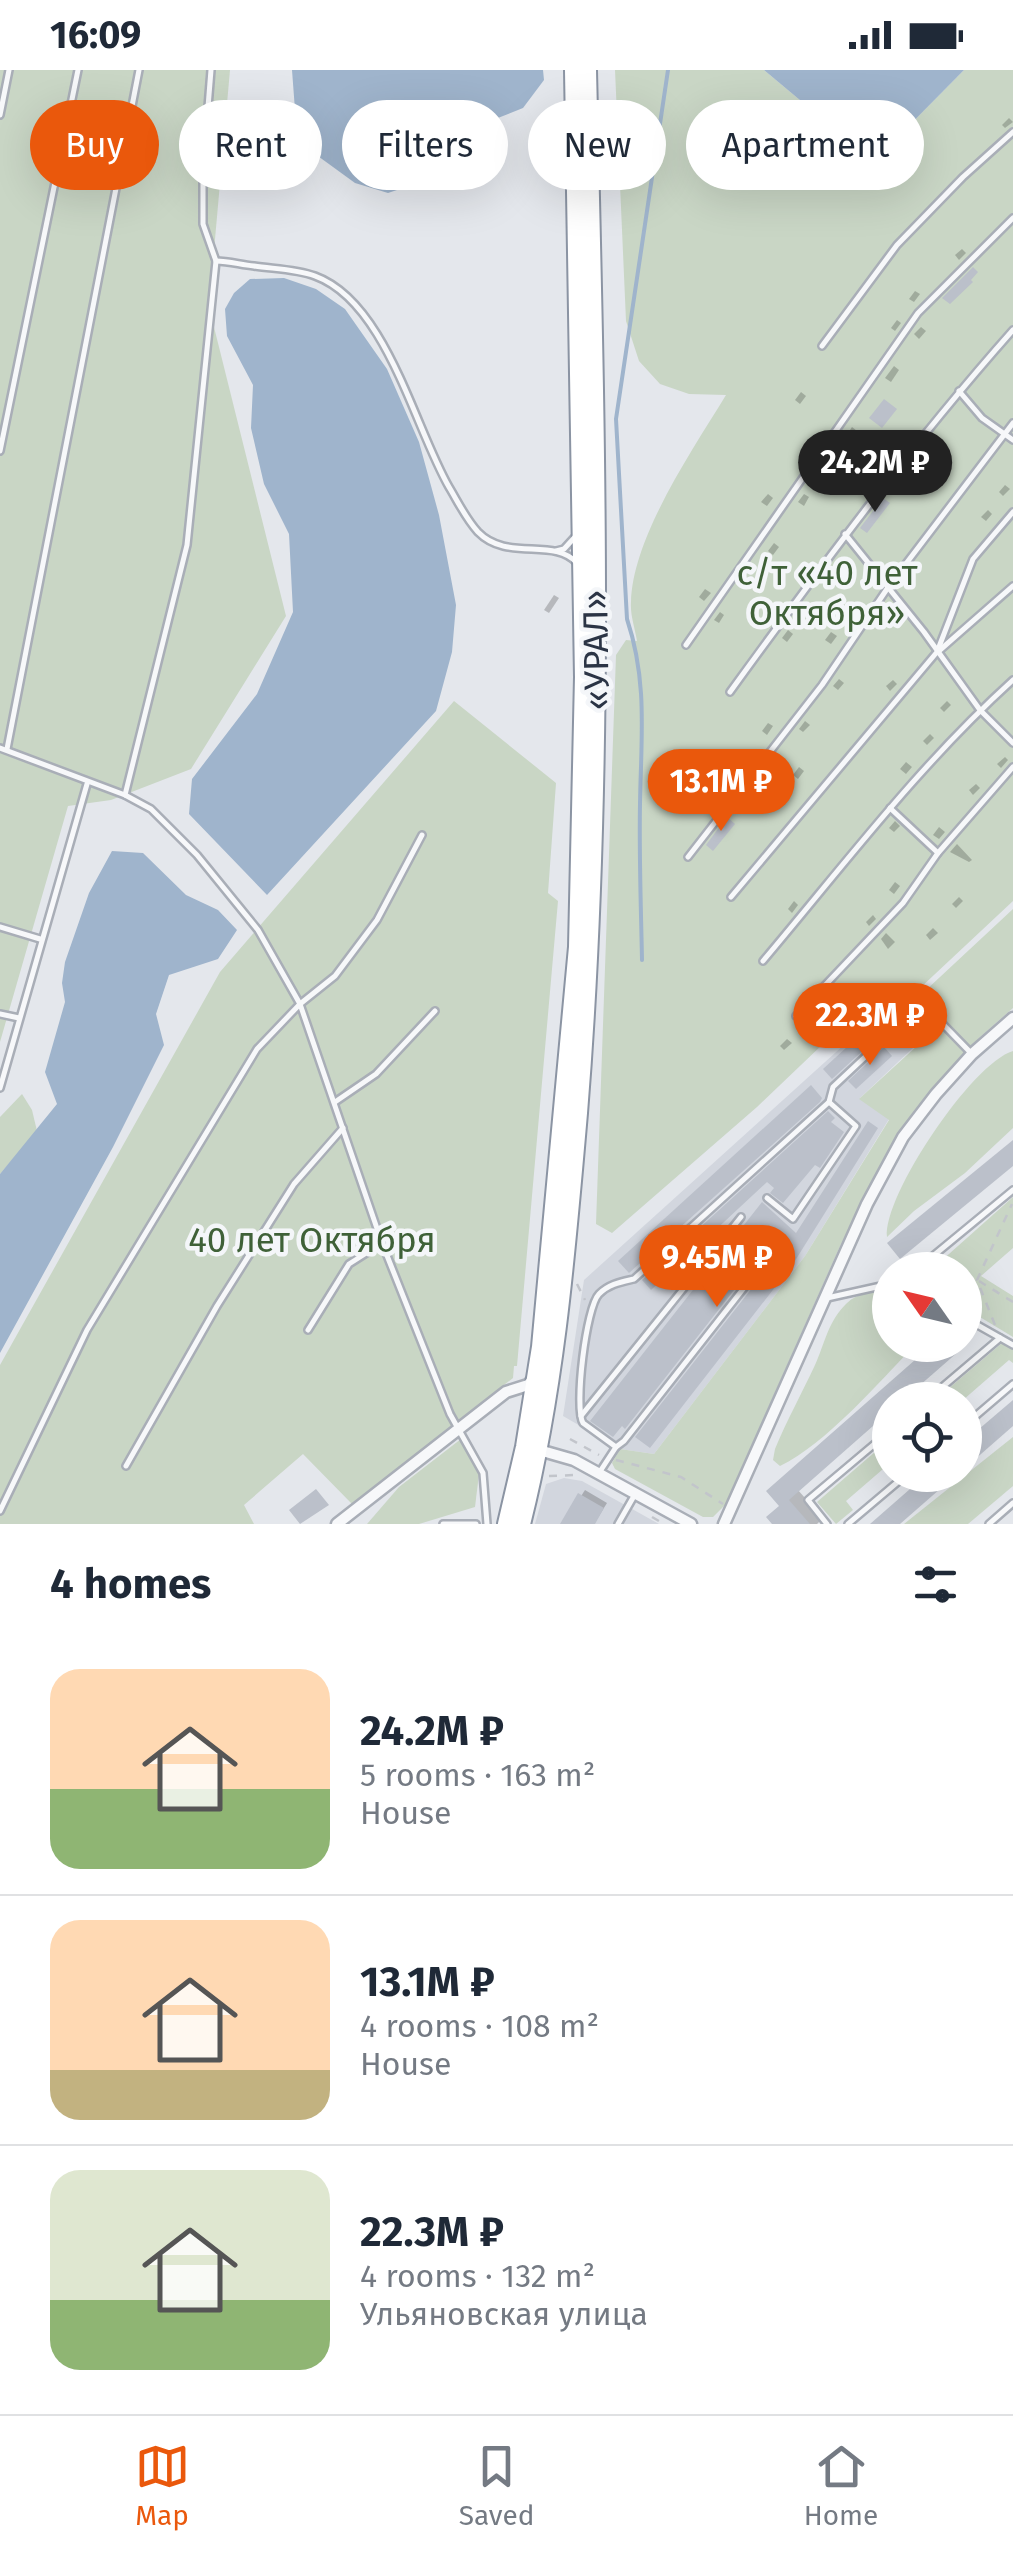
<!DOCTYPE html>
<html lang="en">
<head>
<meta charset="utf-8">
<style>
	:root { --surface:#fff; --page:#f2f2f3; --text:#1f2937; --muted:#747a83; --line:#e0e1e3; --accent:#ea580c }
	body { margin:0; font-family:"Fira Sans",sans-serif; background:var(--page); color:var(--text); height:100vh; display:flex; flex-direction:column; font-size:38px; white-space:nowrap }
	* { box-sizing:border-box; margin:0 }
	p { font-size:32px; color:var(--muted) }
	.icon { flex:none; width:55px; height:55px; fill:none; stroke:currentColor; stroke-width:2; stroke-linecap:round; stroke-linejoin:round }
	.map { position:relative; height:1454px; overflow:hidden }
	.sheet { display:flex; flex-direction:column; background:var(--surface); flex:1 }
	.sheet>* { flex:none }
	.top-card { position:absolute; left:30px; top:30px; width:955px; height:90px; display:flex; gap:20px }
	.needle { width:65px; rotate:304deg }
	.tools { position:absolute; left:872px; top:1182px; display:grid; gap:20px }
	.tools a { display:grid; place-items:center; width:110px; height:110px; border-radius:50%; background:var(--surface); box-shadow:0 10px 40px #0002; font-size:50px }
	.price { position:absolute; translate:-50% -85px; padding:0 22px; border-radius:35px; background:var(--accent); color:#fff; font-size:32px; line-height:65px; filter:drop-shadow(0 2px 5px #0008) }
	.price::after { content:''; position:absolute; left:50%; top:60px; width:30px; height:22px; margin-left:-15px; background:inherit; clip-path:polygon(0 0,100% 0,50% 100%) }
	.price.selected { background:#222; color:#fff }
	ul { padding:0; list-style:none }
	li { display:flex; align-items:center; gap:30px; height:250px; padding:0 50px }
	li+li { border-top:2px solid var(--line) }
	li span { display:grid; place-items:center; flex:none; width:280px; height:200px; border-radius:30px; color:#555 }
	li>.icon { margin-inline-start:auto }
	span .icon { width:120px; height:120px; fill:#fffc; stroke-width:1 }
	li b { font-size:42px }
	h2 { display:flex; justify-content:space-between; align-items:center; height:120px; padding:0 50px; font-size:42px }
	.chip { padding:0 35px; border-radius:45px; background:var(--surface); box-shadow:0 10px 40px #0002; font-size:35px; line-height:90px }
	.chip.selected { background:var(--accent); color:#fff }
	.status { display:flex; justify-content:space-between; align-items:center; height:70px; padding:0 50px; background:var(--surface); direction:ltr }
	.status svg { height:28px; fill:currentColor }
	.tabs { display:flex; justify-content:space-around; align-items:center; height:140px; border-top:2px solid var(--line); background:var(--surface); font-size:28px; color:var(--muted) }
	.tabs a { display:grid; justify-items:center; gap:5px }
	.tabs .selected { color:var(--accent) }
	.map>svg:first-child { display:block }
	.built { fill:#d2d6de }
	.green { fill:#c9d6c5 }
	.water { fill:#9fb4cc }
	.shadow { fill:#0003 }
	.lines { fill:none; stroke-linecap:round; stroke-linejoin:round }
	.stream { stroke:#9fb4cc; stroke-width:4 }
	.building { fill:#bbc0ca }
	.lane-casing { stroke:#a9aeb7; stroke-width:10 }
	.street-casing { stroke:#a9aeb7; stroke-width:15 }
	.highway-casing { stroke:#8b94a3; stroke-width:22 }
	.path { stroke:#c2c5cb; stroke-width:2.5; stroke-dasharray:8 8; stroke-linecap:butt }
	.lane { stroke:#f7f8fa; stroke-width:5 }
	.street { stroke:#f7f8fa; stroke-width:10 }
	.highway { stroke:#fff; stroke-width:18 }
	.labels { text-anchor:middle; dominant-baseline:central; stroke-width:9; stroke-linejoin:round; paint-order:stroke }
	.park-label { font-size:35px; fill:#3f6138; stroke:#f4f6f9 }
	.street-label { font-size:35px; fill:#2b3445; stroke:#f4f6f9 }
</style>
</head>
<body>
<div class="status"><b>16:09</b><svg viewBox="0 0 49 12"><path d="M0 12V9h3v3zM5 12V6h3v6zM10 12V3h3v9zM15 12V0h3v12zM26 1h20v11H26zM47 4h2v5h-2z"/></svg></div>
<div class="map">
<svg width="1013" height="1454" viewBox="0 0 1013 1454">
	<rect width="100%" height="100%" fill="#e4e7ec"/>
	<g class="built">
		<path d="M877 945 915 976 860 1028 889 1049 805 1186 654 1384 620 1379 563 1346 584 1210Z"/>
		<path d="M564 1408 582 1411 659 1454H535L546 1414Z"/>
	</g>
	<g class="green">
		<path d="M0 0H230L209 237 286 546 191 699 111 730 68 736 0 972Z"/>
		<path d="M615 0H764L856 77 887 78 964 0H1013V831L887 949 867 932 757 1037 612 1163 596 1154 616 585 626 570 637 571C635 558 630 545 631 532 633 466 692 381 726 325L689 324 660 314 639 291 626 251Z"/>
		<path d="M454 631 556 713 548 823 558 831 517 1296H514L513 1308 352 1434 303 1384 244 1435 254 1454H0V1295L220 902Z"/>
		<path d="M1013 839V938L979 968 903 1059 841 1174 725 1435 713 1447H703L615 1399 612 1393 620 1379 654 1384 805 1186 889 1050 859 1029 918 975 896 948Z"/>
		<path d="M1013 981V1058L965 1103 914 1141 887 1167C883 1126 972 993 1013 981Z"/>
		<path d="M22 1024 32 1040 37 1061 0 1104V1047Z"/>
		<path d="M1013 1127V1178L981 1206 1013 1226V1267L965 1238V1200H931Z"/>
		<path d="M890 1218V1275H915C879 1312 826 1374 780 1396L773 1390 775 1379C787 1350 802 1323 815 1295 825 1273 828 1251 847 1233 857 1223 876 1221 890 1218Z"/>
		<path d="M1002 1273 1013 1279V1293L1009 1290 963 1330H935Z"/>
		<path d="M1013 1367V1416L968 1454H904Z"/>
		<path d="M461 1369 479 1404 475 1437 419 1454H367L399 1417Z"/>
		<path d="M890 1369V1393L846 1431 853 1440 836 1454 817 1432Z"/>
	</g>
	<g class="water">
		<path d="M292 0H543L544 10 523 38 475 57 433 108 388 123 355 113 311 81 295 40Z"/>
		<path d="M764 0H964L887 78 856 77Z"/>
		<path d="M284 208 316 219 345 239 387 299 419 372 439 445 456 535 452 582 436 641 267 825 189 744 192 709 257 624 293 542 289 464 264 414 251 358 253 315 227 266 225 239 234 223 250 209Z"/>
		<path d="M112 781 143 783 186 825 218 840 237 860 218 889 169 905 156 944 164 975 113 1077 0 1283V1104L57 1034 45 1002 65 932 62 913 65 892 89 823Z"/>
	</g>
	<g class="shadow">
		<path d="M1009 48 1013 52 1005 58 1002 55Z"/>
		<path d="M962 179 966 183 959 190 955 185Z"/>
		<path d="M915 221 920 224 914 232 909 229Z"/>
		<path d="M897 250 901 253 895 261 891 258Z"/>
		<path d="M921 257 926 261 919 269 914 264Z"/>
		<path d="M894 296 899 300 891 312 885 308Z"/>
		<path d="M801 322 806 326 800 334 795 330Z"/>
		<path d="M852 357 857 361 851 369 846 366Z"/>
		<path d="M832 412 837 416 832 424 826 421Z"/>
		<path d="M1005 415 1010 419 1003 426 999 422Z"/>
		<path d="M768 424 773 428 767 436 761 432Z"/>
		<path d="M804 424 809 427 804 436 798 432Z"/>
		<path d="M988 440 992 444 986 451 981 447Z"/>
		<path d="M774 473 779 477 773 485 768 481Z"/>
		<path d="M911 503 915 507 909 514 904 510Z"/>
		<path d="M705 519 711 523 704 531 699 527Z"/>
		<path d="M554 525 559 528 549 543 544 540Z"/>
		<path d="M720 542 724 545 719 553 714 550Z"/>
		<path d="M788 560 793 564 787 572 782 568Z"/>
		<path d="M831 562 837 566 831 574 825 570Z"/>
		<path d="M839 609 844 613 838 620 833 616Z"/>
		<path d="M893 610 897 614 890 621 886 616Z"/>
		<path d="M947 631 951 635 944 642 940 638Z"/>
		<path d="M805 651 810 655 803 662 799 659Z"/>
		<path d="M768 653 773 656 767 665 762 661Z"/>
		<path d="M930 664 934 668 927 675 923 671Z"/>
		<path d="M1005 687 1008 690 1001 698 997 694Z"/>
		<path d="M906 692 912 697 906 704 900 699Z"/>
		<path d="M799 697 804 701 798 709 793 705Z"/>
		<path d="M679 704 684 708 678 716 673 712Z"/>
		<path d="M976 714 980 718 973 725 969 720Z"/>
		<path d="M751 723 756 727 749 735 744 731Z"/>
		<path d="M895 751 900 756 894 762 889 758Z"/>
		<path d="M939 757 945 762 939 769 933 765Z"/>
		<path d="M957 774 972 790 969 792 950 782Z"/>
		<path d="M895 812 900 816 894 824 889 820Z"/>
		<path d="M959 827 963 831 956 838 952 834Z"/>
		<path d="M794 831 798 835 792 843 788 839Z"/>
		<path d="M873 845 876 849 869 856 866 852Z"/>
		<path d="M933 858 938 863 930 870 926 865Z"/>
		<path d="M886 863 895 872 888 879 881 869Z"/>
		<path d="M787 969 792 973 784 980 780 976Z"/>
		<path d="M934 1275H962L899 1330H890V1338L797 1419 823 1448 817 1454H775L769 1447Z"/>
		<path d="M585 1420 607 1433 594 1454H563Z"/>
	</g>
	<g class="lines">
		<path class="stream" d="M642 890C641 838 639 786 640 734 641 668 648 612 627 549L616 349 668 0"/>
	</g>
	<g class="building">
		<path d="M973 197 978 202 971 210 973 212 950 234 942 228Z"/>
		<path d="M884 329 897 339 882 358 869 348Z"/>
		<path d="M883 428 890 433 867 463 860 458Z"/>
		<path d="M727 747 735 754 713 781 706 775Z"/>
		<path d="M873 953 882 963 832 1009 823 999Z"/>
		<path d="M884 977 892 986 856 1019 848 1011Z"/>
		<path d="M811 1015 822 1028 820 1032 629 1203 618 1191Z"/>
		<path d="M828 1041 835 1048 831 1052 844 1062 820 1098 815 1095 783 1133 770 1123 774 1118 767 1112 651 1220 642 1210Z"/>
		<path d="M868 1051 878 1058 793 1194 650 1378 635 1367 781 1181 779 1172 771 1173 625 1359 622 1356 613 1367 590 1351 762 1132 796 1163Z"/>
		<path d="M1013 1070V1096L900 1189 887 1173Z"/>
		<path d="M932 1275H966L903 1330H890V1341L789 1430 810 1454H772L766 1447 779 1436 766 1421Z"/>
		<path d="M1013 1330V1356L965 1398V1371Z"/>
		<path d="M926 1405H956L900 1454H870Z"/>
		<path d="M316 1419 329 1435 300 1454 289 1440Z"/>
		<path d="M578 1423 604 1438 595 1454H560Z"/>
	</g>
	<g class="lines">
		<g class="lane-casing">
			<g id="lane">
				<path d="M0 45 9 0"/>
				<path d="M216 191C230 191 241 195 254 196 275 199 296 199 315 206 386 232 414 356 449 417 458 432 466 449 478 462 507 492 554 467 577 493"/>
				<path d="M822 276 897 175 963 107 1013 62"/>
				<path d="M959 321 982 348 1013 370"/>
				<path d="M0 381 78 0"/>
				<path d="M845 464 924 562 980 640 1013 673"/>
				<path d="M556 481 564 479 575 467"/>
				<path d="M686 575 918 243 1013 148"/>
				<path d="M940 580 1013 516"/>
				<path d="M730 622C820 498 911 375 1013 260"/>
				<path d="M0 678 125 725 151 739 197 785 258 860 300 934 382 1173 450 1344 483 1403 487 1454"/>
				<path d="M7 679 139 0"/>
				<path d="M125 725 187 475 216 191 203 154V99L211 0"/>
				<path d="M890 738 938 783"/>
				<path d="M688 787 822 615 889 516 1013 353"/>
				<path d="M731 827 937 582 973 489 1013 442"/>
				<path d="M0 857 40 869"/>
				<path d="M763 891C844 795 920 694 1013 610"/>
				<path d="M0 944 19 948"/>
				<path d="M796 946 903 833 938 783 1013 697"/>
				<path d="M0 1018 87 714"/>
				<path d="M335 1032 376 1004 435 941"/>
				<path d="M767 1128 793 1149 856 1056 829 1032"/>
				<path d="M776 1177 624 1371 616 1377 583 1353C574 1338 586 1237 599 1224 609 1214 621 1212 634 1209L829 1032 833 1017 900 954 935 946 970 982"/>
				<path d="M916 1200 1013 1120"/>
				<path d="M827 1228 890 1214"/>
				<path d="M965 1248 1013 1275"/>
				<path d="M308 1260 349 1194 382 1173"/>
				<path d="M927 1330 1000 1268"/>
				<path d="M581 1346 741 1147"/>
				<path d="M965 1355 1013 1314"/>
				<path d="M126 1396 217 1236 294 1114 343 1058"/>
				<path d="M599 1403 616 1377"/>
				<path d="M0 1441 87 1260 257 979 300 934 335 906 377 850 422 765"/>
				<path d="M443 1454H476"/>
				<path d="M618 1454 634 1426"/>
				<path d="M827 1454 808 1430 890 1361"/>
				<path d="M848 1454 906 1405"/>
				<path d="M989 1454 1013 1433"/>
			</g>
		</g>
		<g class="street-casing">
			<g id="street">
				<path d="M539 1380 574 1390 691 1454"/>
				<path d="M337 1454 506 1322 528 1315 536 1306"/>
				<path d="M724 1454 867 1134 903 1067 936 1024 972 984 1013 948"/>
			</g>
		</g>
		<g class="highway-casing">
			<g id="highway">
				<path d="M507 1454 525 1377 541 1277 578 877 584 607 574 0"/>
				<path d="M521 1454C555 1319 566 1181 578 1043 606 696 595 348 587 0"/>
			</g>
		</g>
		<g class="path">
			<path d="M979 1211 1013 1232"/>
			<path d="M577 1214 585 1230"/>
			<path d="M995 1255 977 1210 1012 1134"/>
			<path d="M570 1369 599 1385"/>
			<path d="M616 1390 681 1407 723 1434"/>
			<path d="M549 1406 575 1405"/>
			<path d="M652 1447 664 1454"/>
		</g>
		<use href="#lane" class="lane"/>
		<use href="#street" class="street"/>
		<use href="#highway" class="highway"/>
	</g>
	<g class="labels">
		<g class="park-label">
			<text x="827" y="503">с/т «40 лет<tspan x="827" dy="40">Октября»</tspan></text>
			<text x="312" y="1170">40 лет Октября</text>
		</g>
		<g class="street-label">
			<text transform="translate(596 580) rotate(-91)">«УРАЛ»</text>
		</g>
	</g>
</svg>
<div class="tools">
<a><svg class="needle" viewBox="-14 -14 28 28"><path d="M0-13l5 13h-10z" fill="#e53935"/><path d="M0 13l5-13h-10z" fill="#747a83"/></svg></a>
<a><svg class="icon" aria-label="locate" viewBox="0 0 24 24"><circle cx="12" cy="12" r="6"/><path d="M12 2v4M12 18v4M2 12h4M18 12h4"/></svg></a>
</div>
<b class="price selected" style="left:875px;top:445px">24.2M ₽</b>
<b class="price" style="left:721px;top:764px">13.1M ₽</b>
<b class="price" style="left:870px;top:998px">22.3M ₽</b>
<b class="price" style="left:717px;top:1240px">9.45M ₽</b>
<div class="top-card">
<a class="chip selected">Buy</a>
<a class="chip">Rent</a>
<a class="chip">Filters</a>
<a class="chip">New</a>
<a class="chip">Apartment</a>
</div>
</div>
<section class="sheet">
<h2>4 homes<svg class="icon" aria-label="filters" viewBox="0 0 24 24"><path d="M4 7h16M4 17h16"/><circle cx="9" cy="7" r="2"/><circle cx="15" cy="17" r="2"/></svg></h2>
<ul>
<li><span style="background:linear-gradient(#ffd9b3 60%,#8fb573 0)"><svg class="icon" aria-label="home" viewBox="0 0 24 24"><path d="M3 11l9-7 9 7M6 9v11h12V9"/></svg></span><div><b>24.2M ₽</b><p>5 rooms · 163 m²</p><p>House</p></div></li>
<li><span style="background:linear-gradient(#ffd9b3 75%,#c2b280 0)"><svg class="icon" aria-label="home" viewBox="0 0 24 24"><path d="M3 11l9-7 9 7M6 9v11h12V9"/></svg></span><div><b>13.1M ₽</b><p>4 rooms · 108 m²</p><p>House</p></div></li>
<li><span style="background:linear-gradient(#dfe7d0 65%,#8fb573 0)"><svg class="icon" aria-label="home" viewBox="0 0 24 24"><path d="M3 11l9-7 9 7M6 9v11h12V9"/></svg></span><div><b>22.3M ₽</b><p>4 rooms · 132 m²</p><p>Ульяновская улица</p></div></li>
</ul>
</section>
<nav class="tabs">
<a class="selected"><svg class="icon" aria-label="map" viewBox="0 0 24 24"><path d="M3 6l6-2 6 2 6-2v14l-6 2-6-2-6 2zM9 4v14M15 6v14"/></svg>Map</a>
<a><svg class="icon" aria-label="saved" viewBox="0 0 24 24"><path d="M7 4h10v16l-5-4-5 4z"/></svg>Saved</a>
<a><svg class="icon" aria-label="home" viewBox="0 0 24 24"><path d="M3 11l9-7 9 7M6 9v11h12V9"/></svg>Home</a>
</nav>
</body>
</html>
